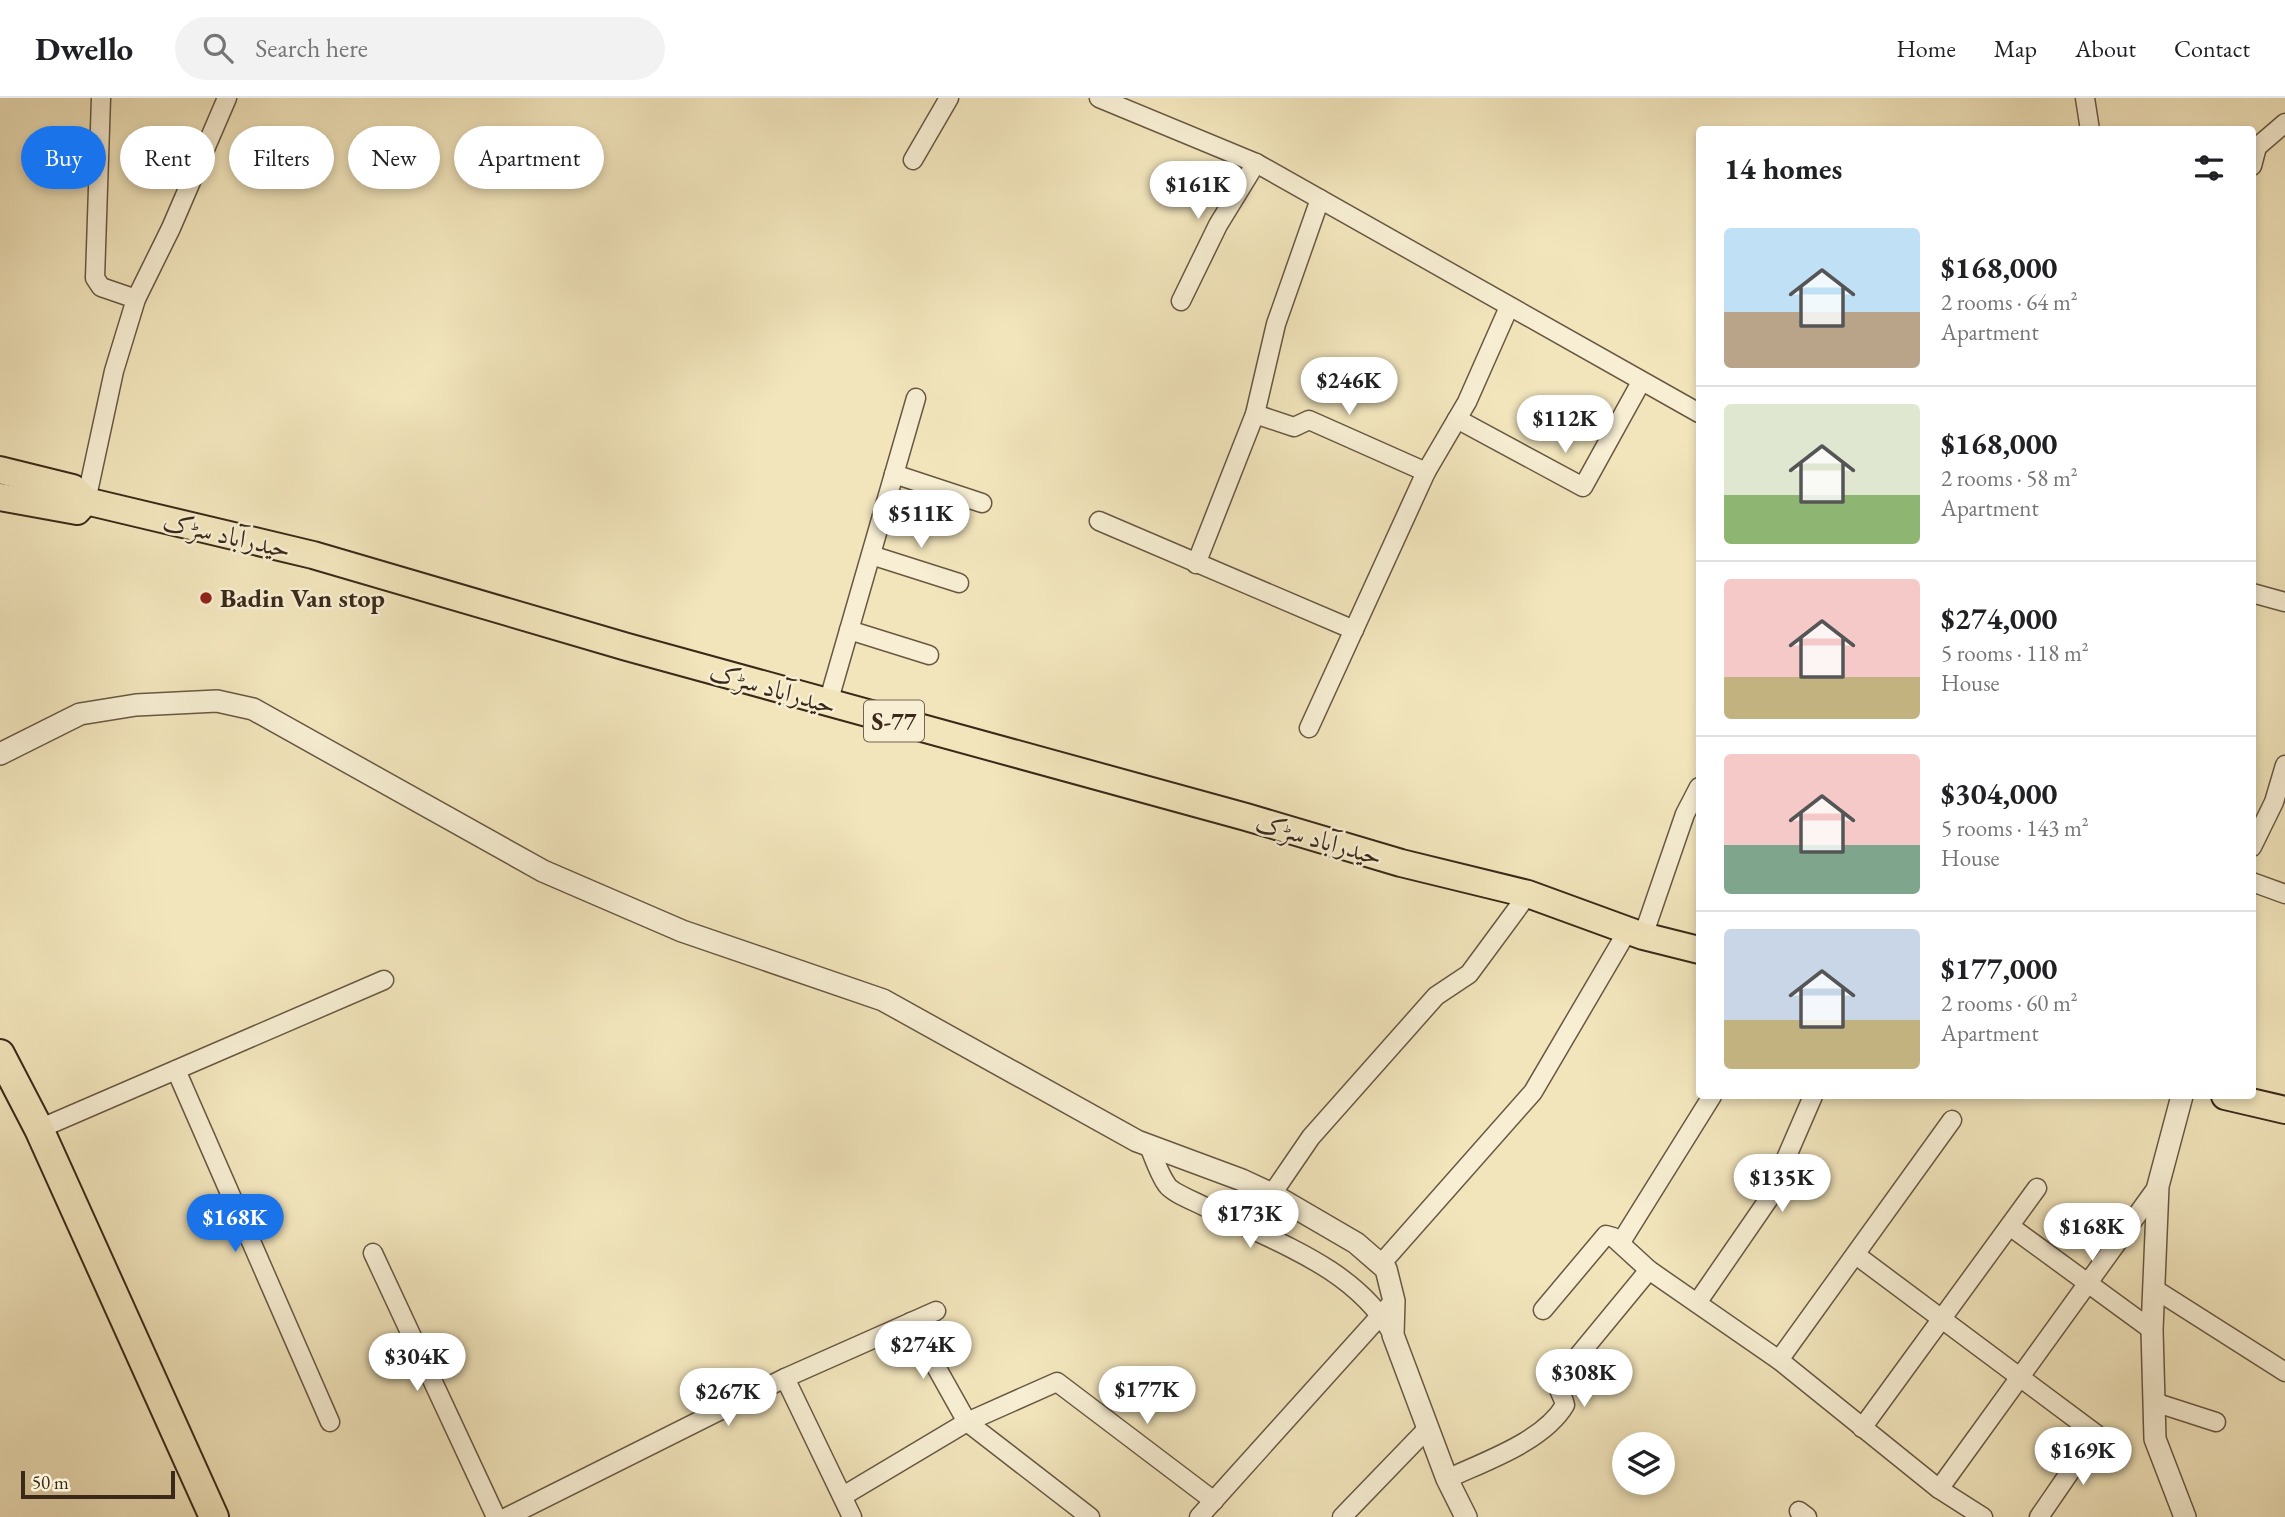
<!DOCTYPE html>
<html lang="en">
<head>
<meta charset="utf-8">
<style>
	:root { --surface:#fff; --page:#f2f2f2; --text:#202124; --muted:#757577; --line:#e0e0e0; --accent:#1a73e8 }
	body { margin:0; font-family:"EB Garamond",Amiri,serif; background:var(--page); color:var(--text); height:100vh; display:flex; flex-direction:column; font-size:26px; white-space:nowrap }
	* { box-sizing:border-box; margin:0 }
	p { font-size:23px; color:var(--muted) }
	.icon { flex:none; width:38px; height:38px; fill:none; stroke:currentColor; stroke-width:2; stroke-linecap:round; stroke-linejoin:round }
	.map { position:relative; flex:1; overflow:hidden }
	.details { position:absolute; left:1696px; top:28px; width:560px; height:973px; display:flex; flex-direction:column; background:var(--surface); border-radius:7px; box-shadow:0 4px 10px #0003 }
	.details>* { flex:none }
	.banner { position:absolute; left:21px; top:28px; width:665px; height:63px; display:flex; gap:14px }
	.tools { position:absolute; left:1612px; top:1334px; display:grid; gap:14px }
	.tools a { display:grid; place-items:center; width:63px; height:63px; border-radius:50%; background:var(--surface); box-shadow:0 4px 10px #0003; font-size:35px }
	.scale { position:absolute; left:21px; bottom:18px; width:154px; box-sizing:border-box; padding-left:7px; border:4px solid #3a2919; border-top:0; font-size:19px; line-height:24px; white-space:nowrap; color:#3a2919; -webkit-text-stroke:5px #f7eed3; paint-order:stroke }
	.price { position:absolute; translate:-50% -60px; padding:0 16px; border-radius:24px; background:#fff; color:#222; font-size:23px; line-height:46px; filter:drop-shadow(0 2px 4px #0008) }
	.price::after { content:''; position:absolute; left:50%; top:42px; width:21px; height:16px; margin-left:-10px; background:inherit; clip-path:polygon(0 0,100% 0,50% 100%) }
	.price.on { background:var(--accent); color:#fff }
	ul { padding:0; list-style:none }
	li { display:flex; align-items:center; gap:21px; height:175px; padding:0 28px }
	li+li { border-top:2px solid var(--line) }
	li span { display:grid; place-items:center; flex:none; width:196px; height:140px; border-radius:7px; color:#555 }
	li>.icon { margin-inline-start:auto }
	span .icon { width:84px; height:84px; fill:#fffc; stroke-width:1 }
	li b { font-size:30px }
	h2 { display:flex; justify-content:space-between; align-items:center; height:84px; padding:0 28px; font-size:30px }
	.tag { padding:0 24px; border-radius:32px; background:var(--surface); box-shadow:0 4px 10px #0003; font-size:24px; line-height:63px }
	.tag.on { background:var(--accent); color:#fff }
	header { display:flex; align-items:center; gap:42px; box-sizing:border-box; height:98px; padding:0 35px; background:var(--surface); border-bottom:2px solid var(--line) }
	header strong { font-size:33px }
	nav { display:flex; gap:38px; margin-inline-start:auto; font-size:24px }
	.search { width:490px; height:63px; background:var(--page); display:flex; align-items:center; gap:18px; box-sizing:border-box; padding:0 24px; border-radius:38px; color:var(--muted); font-size:26px }
	.map>svg:first-child { display:block }
	.lines { fill:none; stroke-linecap:round; stroke-linejoin:round }
	.minor-casing { stroke:#685842; stroke-width:21 }
	.tertiary-casing { stroke:#685842; stroke-width:24 }
	.primary-casing { stroke:#3a2919; stroke-width:30 }
	.trunk-casing { stroke:#3a2919; stroke-width:32 }
	.minor { stroke:#f7eed3; stroke-width:18 }
	.tertiary { stroke:#f7eed3; stroke-width:21 }
	.primary { stroke:#f2e5bc; stroke-width:26 }
	.trunk { stroke:#f2e5bc; stroke-width:28 }
	.poi-dot { fill:#8f2418; stroke:#f7eed3; stroke-width:2.5 }
	.labels { text-anchor:middle; dominant-baseline:central; stroke-width:5; stroke-linejoin:round; paint-order:stroke }
	.shield { fill:#f7eed3; stroke:#736451; stroke-width:2 }
	.shield-label { font-size:24px; font-weight:bold; fill:#3a2919 }
	.street-label { font-size:26px; fill:#3a2919; stroke:#f7eed3 }
	.poi-label { font-size:26px; font-weight:bold; fill:#3a2919; stroke:#f7eed3; text-anchor:start }
</style>
</head>
<body>
<header>
<strong>Dwello</strong>
<div class="search"><svg class="icon" aria-label="search" viewBox="0 0 24 24"><circle cx="10" cy="10" r="6"/><path d="M15 15l6 6"/></svg>Search here</div>
<nav><a>Home</a><a>Map</a><a>About</a><a>Contact</a></nav>
</header>
<div class="map">
<svg width="2285" height="1419" viewBox="0 0 2285 1419">
	<rect width="100%" height="100%" fill="#f2e5bc"/>
	<filter id="stains"><feTurbulence type="fractalNoise" baseFrequency=".00286" numOctaves="4"/><feColorMatrix values="0 0 0 0 .2 0 0 0 0 .09 0 0 0 0 .02 0 0 0 .5 -.17"/></filter>
	<radialGradient id="worn" r=".72"><stop offset=".6" stop-color="#630" stop-opacity="0"/><stop offset="1" stop-color="#630" stop-opacity=".3"/></radialGradient>
	<g class="lines">
		<g class="minor-casing">
			<g id="minor">
				<path d="M101 0 95 180 101 189 136 201"/>
				<path d="M1099 0 1256 65 1699 315"/>
				<path d="M2085 0 2090 32"/>
				<path d="M2252 48 2257 49 2285 25"/>
				<path d="M913 62 949 0"/>
				<path d="M2252 68 2257 49"/>
				<path d="M1181 203 1218 127 1256 65"/>
				<path d="M1255 316 1294 329 1309 322 1426 374"/>
				<path d="M1457 321 1583 389 1641 284"/>
				<path d="M894 376 982 405"/>
				<path d="M86 403 114 273 136 201 171 130 227 0"/>
				<path d="M1099 423 1354 532"/>
				<path d="M871 457 959 485"/>
				<path d="M1196 466 1255 316 1276 226 1320 101"/>
				<path d="M2252 495 2285 504"/>
				<path d="M849 532 929 557"/>
				<path d="M828 605 916 300"/>
				<path d="M1309 630 1426 374 1467 304 1509 209"/>
				<path d="M2252 749 2274 704 2285 667"/>
				<path d="M2252 784 2285 796"/>
				<path d="M1643 838 1685 716 1699 689"/>
				<path d="M176 972 330 1324"/>
				<path d="M39 1031 384 882"/>
				<path d="M1149 1048C1154 1060 1159 1076 1167 1087 1172 1095 1199 1105 1209 1111 1274 1144 1355 1169 1393 1237"/>
				<path d="M1272 1096 1311 1039 1436 898 1469 876 1528 796"/>
				<path d="M2011 1129 2152 1232"/>
				<path d="M1621 1144 1712 998"/>
				<path d="M373 1155 496 1419"/>
				<path d="M1856 1157 2096 1336 2039 1419"/>
				<path d="M1381 1166 1533 994 1628 832"/>
				<path d="M2153 1190 2285 1274"/>
				<path d="M1697 1205 1768 1102 1813 998"/>
				<path d="M1543 1212 1606 1137 1613 1139 1649 1172 1779 1262 1939 1391 1983 1419"/>
				<path d="M911 1224 967 1324 1090 1419"/>
				<path d="M1779 1262 1952 1022"/>
				<path d="M785 1280 852 1419"/>
				<path d="M2154 1304 2216 1324"/>
				<path d="M1862 1330 2037 1090"/>
				<path d="M1447 1381C1485 1363 1543 1344 1565 1307 1563 1296 1555 1292 1560 1280L1649 1172"/>
				<path d="M1939 1391 2158 1088"/>
				<path d="M843 1398 967 1324 1057 1284 1214 1403"/>
				<path d="M1799 1413 1807 1419"/>
				<path d="M507 1419 785 1280 936 1213"/>
				<path d="M1199 1419 1389 1208"/>
				<path d="M1342 1419 1428 1330"/>
			</g>
		</g>
		<g class="tertiary-casing">
			<g id="tertiary">
				<path d="M0 656 80 616 136 607 217 603 253 611 543 773 682 833 883 902 1137 1043 1242 1082 1272 1096 1356 1145 1386 1171 1394 1203 1393 1237 1447 1381 1466 1419"/>
				<path d="M2182 998 2158 1088 2152 1232 2155 1341 2185 1419"/>
			</g>
		</g>
		<g class="primary-casing">
			<g id="primary">
				<path d="M0 372 73 390 86 403 313 457 627 549 1246 719 1401 765 1528 796 1643 838 1699 852"/>
				<path d="M0 399 77 413 86 403"/>
				<path d="M2225 998 2285 1012"/>
			</g>
		</g>
		<g class="trunk-casing">
			<path id="trunk" d="M0 956 39 1031 214 1419"/>
		</g>
		<use href="#minor" class="minor"/>
		<use href="#tertiary" class="tertiary"/>
		<use href="#primary" class="primary"/>
		<use href="#trunk" class="trunk"/>
	</g>
	<circle class="poi-dot" cx="206" cy="500" r="7"/>
	<g class="labels">
		<rect class="shield" x="864" y="602.5" width="60" height="41" rx="5"/>
		<g class="shield-label">
			<text x="894" y="623">S-77</text>
		</g>
		<g class="street-label">
			<text transform="translate(227 437) rotate(13)">حیدرآباد سڑک</text>
			<text transform="translate(773 590) rotate(16)">حیدرآباد سڑک</text>
			<text transform="translate(1319 741) rotate(16)">حیدرآباد سڑک</text>
		</g>
		<g class="poi-label">
			<text x="220" y="500">Badin Van stop</text>
		</g>
	</g>
	<rect width="100%" height="100%" filter="url(#stains)"/>
	<rect width="100%" height="100%" fill="url(#worn)"/>
</svg>
<div class="tools">
<a><svg class="icon" aria-label="layers" viewBox="0 0 24 24"><path d="M12 4l9 5-9 5-9-5zM3 14l9 5 9-5"/></svg></a>
</div>
<div class="scale">50 m</div>
<b class="price" style="left:1198px;top:123px">$161K</b>
<b class="price" style="left:1349px;top:319px">$246K</b>
<b class="price" style="left:1565px;top:357px">$112K</b>
<b class="price" style="left:921px;top:452px">$511K</b>
<b class="price" style="left:1782px;top:1116px">$135K</b>
<b class="price" style="left:1250px;top:1152px">$173K</b>
<b class="price on" style="left:235px;top:1156px">$168K</b>
<b class="price" style="left:2092px;top:1165px">$168K</b>
<b class="price" style="left:923px;top:1283px">$274K</b>
<b class="price" style="left:417px;top:1295px">$304K</b>
<b class="price" style="left:1584px;top:1311px">$308K</b>
<b class="price" style="left:1147px;top:1328px">$177K</b>
<b class="price" style="left:728px;top:1330px">$267K</b>
<b class="price" style="left:2083px;top:1389px">$169K</b>
<div class="banner">
<a class="tag on">Buy</a>
<a class="tag">Rent</a>
<a class="tag">Filters</a>
<a class="tag">New</a>
<a class="tag">Apartment</a>
</div>
<section class="details">
<h2>14 homes<svg class="icon" aria-label="filters" viewBox="0 0 24 24"><path d="M4 7h16M4 17h16"/><circle cx="9" cy="7" r="2"/><circle cx="15" cy="17" r="2"/></svg></h2>
<ul>
<li><span style="background:linear-gradient(#bfe0f5 60%,#b9a48a 0)"><svg class="icon" aria-label="home" viewBox="0 0 24 24"><path d="M3 11l9-7 9 7M6 9v11h12V9"/></svg></span><div><b>$168,000</b><p>2 rooms · 64 m²</p><p>Apartment</p></div></li>
<li><span style="background:linear-gradient(#dfe7d0 65%,#8fb573 0)"><svg class="icon" aria-label="home" viewBox="0 0 24 24"><path d="M3 11l9-7 9 7M6 9v11h12V9"/></svg></span><div><b>$168,000</b><p>2 rooms · 58 m²</p><p>Apartment</p></div></li>
<li><span style="background:linear-gradient(#f6c9c9 70%,#c2b280 0)"><svg class="icon" aria-label="home" viewBox="0 0 24 24"><path d="M3 11l9-7 9 7M6 9v11h12V9"/></svg></span><div><b>$274,000</b><p>5 rooms · 118 m²</p><p>House</p></div></li>
<li><span style="background:linear-gradient(#f6c9c9 65%,#7fa58c 0)"><svg class="icon" aria-label="home" viewBox="0 0 24 24"><path d="M3 11l9-7 9 7M6 9v11h12V9"/></svg></span><div><b>$304,000</b><p>5 rooms · 143 m²</p><p>House</p></div></li>
<li><span style="background:linear-gradient(#c9d6e8 65%,#c2b280 0)"><svg class="icon" aria-label="home" viewBox="0 0 24 24"><path d="M3 11l9-7 9 7M6 9v11h12V9"/></svg></span><div><b>$177,000</b><p>2 rooms · 60 m²</p><p>Apartment</p></div></li>
</ul>
</section>
</div>
</body>
</html>
